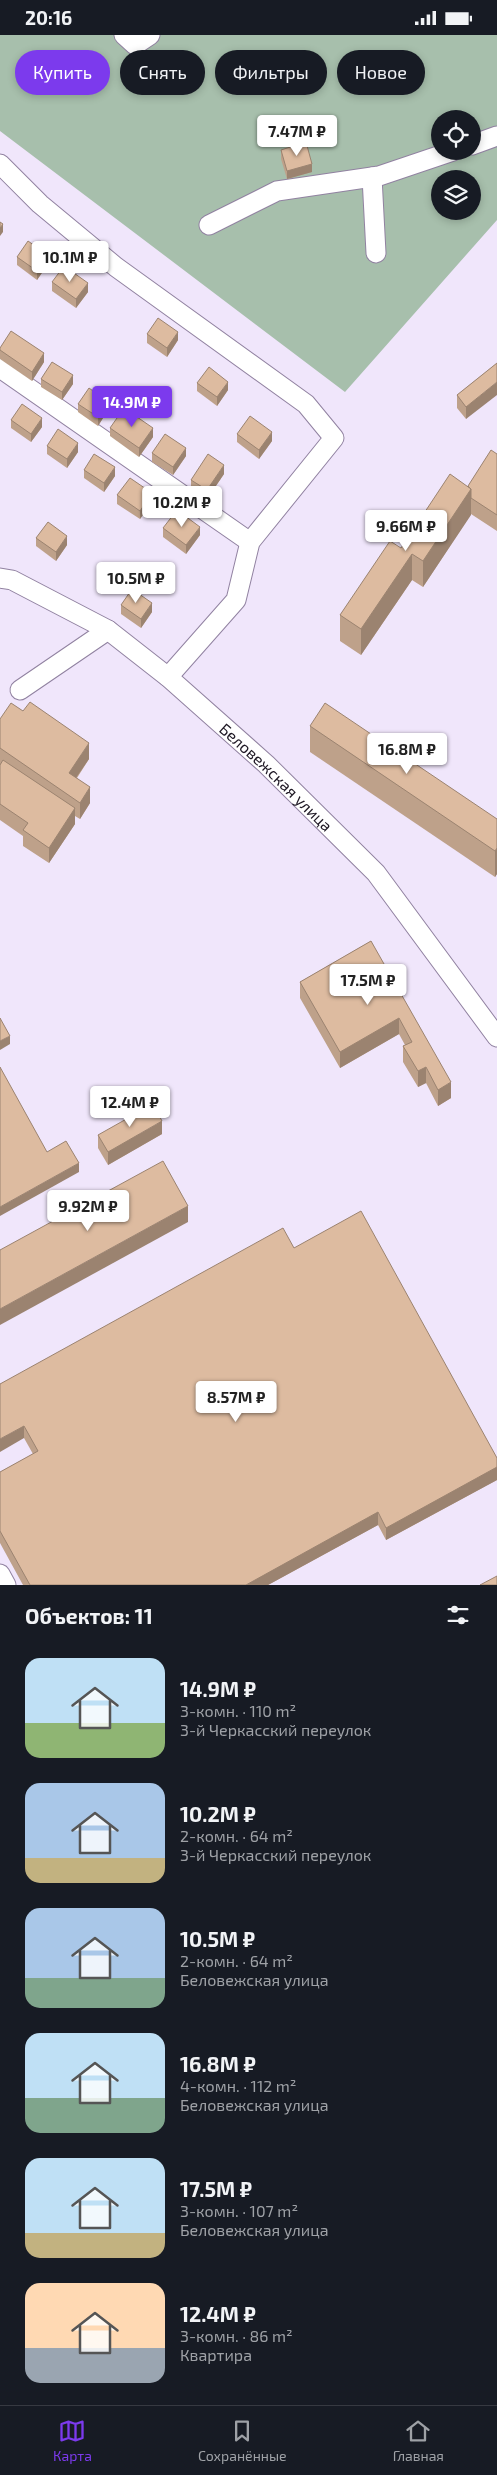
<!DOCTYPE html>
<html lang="ru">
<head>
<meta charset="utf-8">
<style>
	:root { --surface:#171b24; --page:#242831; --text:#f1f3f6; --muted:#9ea1a6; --line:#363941; --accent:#7c3aed }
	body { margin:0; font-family:"Exo 2",sans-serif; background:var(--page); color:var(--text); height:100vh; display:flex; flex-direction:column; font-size:19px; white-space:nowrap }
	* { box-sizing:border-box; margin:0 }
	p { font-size:16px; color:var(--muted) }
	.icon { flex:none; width:28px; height:28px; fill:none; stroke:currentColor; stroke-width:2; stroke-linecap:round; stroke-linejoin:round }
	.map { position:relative; height:1550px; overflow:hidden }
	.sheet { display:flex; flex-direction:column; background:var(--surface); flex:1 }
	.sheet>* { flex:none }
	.top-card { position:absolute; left:15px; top:15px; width:468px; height:45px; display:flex; gap:10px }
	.buttons { position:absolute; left:431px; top:75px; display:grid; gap:10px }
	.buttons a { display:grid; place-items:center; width:50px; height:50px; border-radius:50%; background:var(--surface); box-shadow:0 2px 8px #0003; font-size:25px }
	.price { position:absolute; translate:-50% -42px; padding:0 11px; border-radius:5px; background:#fff; color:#222; font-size:16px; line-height:32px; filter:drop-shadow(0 1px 2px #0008) }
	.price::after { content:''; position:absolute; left:50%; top:30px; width:15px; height:11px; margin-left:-8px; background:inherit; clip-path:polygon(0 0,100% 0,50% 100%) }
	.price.current { background:var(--accent); color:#fff }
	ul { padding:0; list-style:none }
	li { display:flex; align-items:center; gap:15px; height:125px; padding:0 25px }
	li span { display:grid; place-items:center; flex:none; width:140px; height:100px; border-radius:15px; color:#555 }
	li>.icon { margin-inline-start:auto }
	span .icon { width:60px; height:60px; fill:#fffc; stroke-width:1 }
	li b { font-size:21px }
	h2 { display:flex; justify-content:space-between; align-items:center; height:60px; padding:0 25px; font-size:21px }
	.chip { padding:0 18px; border-radius:22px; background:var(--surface); box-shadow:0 2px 8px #0003; font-size:18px; line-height:45px }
	.chip.current { background:var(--accent); color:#fff }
	.status { display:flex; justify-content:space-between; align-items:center; height:35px; padding:0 25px; background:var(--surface); direction:ltr }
	.status svg { height:14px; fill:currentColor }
	.menu { display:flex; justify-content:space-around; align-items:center; height:70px; border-top:1px solid var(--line); background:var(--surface); font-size:14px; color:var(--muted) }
	.menu a { display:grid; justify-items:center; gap:2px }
	.menu .current { color:var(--accent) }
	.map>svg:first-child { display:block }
	.green { fill:#a7bfac; fill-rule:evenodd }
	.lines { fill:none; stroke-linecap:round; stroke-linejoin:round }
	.minor-casing { stroke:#9182a1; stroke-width:21 }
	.minor { stroke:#fff; stroke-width:19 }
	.wall { fill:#bea18a }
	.shaded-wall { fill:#9b8370 }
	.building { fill:#ddbba0; stroke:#9b8370 }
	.labels { text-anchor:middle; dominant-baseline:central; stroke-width:4; stroke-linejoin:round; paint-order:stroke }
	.street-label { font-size:16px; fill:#1d1723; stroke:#f0e6fb }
</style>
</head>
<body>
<div class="status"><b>20:16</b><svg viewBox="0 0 49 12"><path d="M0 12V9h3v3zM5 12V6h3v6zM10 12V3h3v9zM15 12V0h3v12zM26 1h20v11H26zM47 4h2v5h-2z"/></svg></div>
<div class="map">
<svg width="497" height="1550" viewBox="0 0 497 1550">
	<rect width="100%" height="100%" fill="#f0e6fb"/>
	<path class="green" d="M0 0H497V185L345 357 0 96ZM440 84H472V116H440ZM440 144H472V176H440Z"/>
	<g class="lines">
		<g class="minor-casing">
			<g id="minor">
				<path d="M124 0 135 10 150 0"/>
				<path d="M472 110 497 101"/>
				<path d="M0 129 40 169 116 232 306 369 334 403 250 507 236 565 168 642"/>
				<path d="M372 142 376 218"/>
				<path d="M209 190 277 156 379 141 453 116"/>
				<path d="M0 333 250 507"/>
				<path id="s1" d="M0 543 12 545 108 595 168 642 266 729 376 838 497 1002"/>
				<path d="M20 655 108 595"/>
				<path d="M0 1539 6 1550"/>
			</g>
		</g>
		<use href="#minor" class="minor"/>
	</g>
	<g class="wall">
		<path d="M281 115 312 137 287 144 281 124Z"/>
		<path d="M17 222 48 229 37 245 17 230Z"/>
		<path d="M52 247 88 257 76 273 52 256Z"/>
		<path d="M147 299 178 305 167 322 147 308Z"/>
		<path d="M0 313 44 327 32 346 0 324Z"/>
		<path d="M497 328 466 384 457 373V360Z"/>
		<path d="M41 344 73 349 62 365 41 352Z"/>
		<path d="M197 348 228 355 217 371 197 356Z"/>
		<path d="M78 369 108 375 98 391 78 377Z"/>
		<path d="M11 385 42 392 31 407 11 393Z"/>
		<path d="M110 393 153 402 139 422 110 401Z"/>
		<path d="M237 399 272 406 259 424 237 407Z"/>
		<path d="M47 411 78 417 67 433 47 419Z"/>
		<path d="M152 418 186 421 173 440 152 427Z"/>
		<path d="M497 419V496L471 479 423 552 412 545 361 620 340 606V580L401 513 468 451Z"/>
		<path d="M84 435 115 441 104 457 84 443Z"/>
		<path d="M224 439 207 464 191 453V445Z"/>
		<path d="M117 460 152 467 140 484 117 469Z"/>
		<path d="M163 493 200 500 186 519 163 502Z"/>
		<path d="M36 503 67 510 56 526 36 511Z"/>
		<path d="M121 570 152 577 141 593 121 579Z"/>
		<path d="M0 684 89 724 77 743 90 768 80 784 75 781V789L49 828 23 811V801L0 785Z"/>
		<path d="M310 691 497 784V839L495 842 310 717Z"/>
		<path d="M371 906 451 1063 438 1071 426 1048 418 1052 403 1027V1011L405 1010 399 999 340 1033 300 963V947Z"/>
		<path d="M162 1099 108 1130 98 1113V1100Z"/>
		<path d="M294 1213 497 1423V1445L386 1505 378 1490 268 1550H23L0 1508V1437L33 1419 24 1403 0 1349Z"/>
	</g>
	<g class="shaded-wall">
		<path d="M312 129V137L287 144V136Z"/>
		<path d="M3 189V197L0 201V193Z"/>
		<path d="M48 220V229L37 245V236Z"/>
		<path d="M88 248V257L76 273V264Z"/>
		<path d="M178 297V305L167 322V313Z"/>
		<path d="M44 318V327L32 346V337Z"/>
		<path d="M73 340V349L62 365V357Z"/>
		<path d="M228 347V355L217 371V362Z"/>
		<path d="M497 347V360L466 384V372Z"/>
		<path d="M108 367V375L98 391V382Z"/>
		<path d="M42 383V392L31 407V399Z"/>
		<path d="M153 393V402L139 422V413Z"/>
		<path d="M272 397V406L259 424V415Z"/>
		<path d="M78 408V417L67 433V424Z"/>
		<path d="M186 413V421L173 440V432Z"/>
		<path d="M224 430V439L207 464V455Z"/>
		<path d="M115 432V441L104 457V448Z"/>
		<path d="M471 454V480L423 552V526Z"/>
		<path d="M152 458V467L140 484V476Z"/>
		<path d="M200 492V500L186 519V510Z"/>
		<path d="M67 501V510L56 526V517Z"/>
		<path d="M412 519V545L361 620V594Z"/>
		<path d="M152 568V577L141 593V584Z"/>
		<path d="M89 708V724L69 753V738Z"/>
		<path d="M90 752V768L80 784V768Z"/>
		<path d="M75 773V789L49 828V813Z"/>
		<path d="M497 813V839L495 842V816Z"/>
		<path d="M399 983V999L340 1033V1017Z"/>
		<path d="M10 1001V1009L0 1015V1006Z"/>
		<path d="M426 1032V1048L418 1052V1036Z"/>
		<path d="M451 1047V1063L438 1071V1055Z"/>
		<path d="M162 1086V1099L108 1130V1117Z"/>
		<path d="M79 1128V1137L0 1181V1172Z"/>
		<path d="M188 1171V1187L0 1290V1274Z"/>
		<path d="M24 1391V1403L0 1417V1404Z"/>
		<path d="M497 1432V1445L386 1505V1493Z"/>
		<path d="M378 1477V1490L268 1550H246Z"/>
	</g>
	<g class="building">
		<path d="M306 107 312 129 287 136 281 115Z"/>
		<path d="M0 187 3 189 0 193Z"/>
		<path d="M28 206 48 220 37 236 17 222Z"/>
		<path d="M64 231 88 248 76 264 52 247Z"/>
		<path d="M158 283 178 297 167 313 147 299Z"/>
		<path d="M11 296 44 318 32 337 0 315V313Z"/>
		<path d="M52 327 73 340 62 357 41 344Z"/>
		<path d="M497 328V347L466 372 457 360Z"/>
		<path d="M209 332 228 347 217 362 197 348Z"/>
		<path d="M89 353 108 367 98 382 78 369Z"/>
		<path d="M22 369 42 383 31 399 11 385Z"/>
		<path d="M124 373 153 393 139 413 110 393Z"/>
		<path d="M250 381 272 397 259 415 237 399Z"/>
		<path d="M58 394 78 408 67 424 47 411Z"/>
		<path d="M165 399 186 413 173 432 152 418Z"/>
		<path d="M491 415 497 419V480L471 463V454L468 451Z"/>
		<path d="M94 419 115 432 104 448 84 435Z"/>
		<path d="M208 419 224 430 207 455 191 445Z"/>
		<path d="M450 439 471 454 423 526 412 519 361 594 340 580 390 506 401 513Z"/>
		<path d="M130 443 152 458 140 476 117 460Z"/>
		<path d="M177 475 200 492 186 510 163 493Z"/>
		<path d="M48 487 67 501 56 517 36 503Z"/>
		<path d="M132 554 152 568 141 584 121 570Z"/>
		<path d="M30 667 89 708 69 738 90 752 80 768 0 713V684L11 668 23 676Z"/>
		<path d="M325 668 497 784V813L495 816 310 691Z"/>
		<path d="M3 725 75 773 49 813 23 795 28 788 0 769V730Z"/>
		<path d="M371 906 451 1047 438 1055 426 1032 418 1036 403 1011 412 1007 399 983 340 1017 300 947Z"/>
		<path d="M0 983 10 1001 0 1006Z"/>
		<path d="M0 1032 47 1117 66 1106 79 1128 0 1172Z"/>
		<path d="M153 1069 162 1086 108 1117 98 1100Z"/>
		<path d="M163 1126 188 1171 0 1274V1215Z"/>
		<path d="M361 1176 497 1423V1432L386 1493 378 1477 246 1550H30L0 1496V1437L38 1416 24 1391 0 1404V1349L283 1193 294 1213Z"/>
		<path d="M497 1541V1550H480Z"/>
	</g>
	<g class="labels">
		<g class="street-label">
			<text stroke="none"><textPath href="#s1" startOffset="344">Беловежская улица</textPath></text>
		</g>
	</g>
</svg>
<div class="buttons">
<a><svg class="icon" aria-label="locate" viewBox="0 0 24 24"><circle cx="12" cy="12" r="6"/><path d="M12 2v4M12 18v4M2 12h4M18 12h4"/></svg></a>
<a><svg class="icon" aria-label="layers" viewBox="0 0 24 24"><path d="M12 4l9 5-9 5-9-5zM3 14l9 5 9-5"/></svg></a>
</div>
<b class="price" style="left:297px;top:122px">7.47M ₽</b>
<b class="price" style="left:70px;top:248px">10.1M ₽</b>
<b class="price current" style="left:132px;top:393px">14.9M ₽</b>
<b class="price" style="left:182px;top:493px">10.2M ₽</b>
<b class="price" style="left:406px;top:517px">9.66M ₽</b>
<b class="price" style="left:136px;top:569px">10.5M ₽</b>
<b class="price" style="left:407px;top:740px">16.8M ₽</b>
<b class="price" style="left:368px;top:971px">17.5M ₽</b>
<b class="price" style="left:130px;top:1093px">12.4M ₽</b>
<b class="price" style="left:88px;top:1197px">9.92M ₽</b>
<b class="price" style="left:236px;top:1388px">8.57M ₽</b>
<div class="top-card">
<a class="chip current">Купить</a>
<a class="chip">Снять</a>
<a class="chip">Фильтры</a>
<a class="chip">Новое</a>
</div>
</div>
<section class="sheet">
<h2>Объектов: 11<svg class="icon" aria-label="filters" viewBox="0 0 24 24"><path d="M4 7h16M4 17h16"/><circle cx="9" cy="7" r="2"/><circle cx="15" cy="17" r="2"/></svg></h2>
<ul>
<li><span style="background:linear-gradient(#bfe0f5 65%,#8fb573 0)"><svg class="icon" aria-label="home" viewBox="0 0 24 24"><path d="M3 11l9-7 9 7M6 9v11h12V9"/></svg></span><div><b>14.9M ₽</b><p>3-комн. · 110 m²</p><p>3-й Черкасский переулок</p></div></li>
<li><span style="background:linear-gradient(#a9c7e8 75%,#c2b280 0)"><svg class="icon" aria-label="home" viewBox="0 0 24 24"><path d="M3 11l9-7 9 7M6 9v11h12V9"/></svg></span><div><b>10.2M ₽</b><p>2-комн. · 64 m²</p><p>3-й Черкасский переулок</p></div></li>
<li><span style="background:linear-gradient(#a9c7e8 70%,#7fa58c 0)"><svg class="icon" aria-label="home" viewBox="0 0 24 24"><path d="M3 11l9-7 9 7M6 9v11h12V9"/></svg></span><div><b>10.5M ₽</b><p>2-комн. · 64 m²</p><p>Беловежская улица</p></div></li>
<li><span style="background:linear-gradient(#bfe0f5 65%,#7fa58c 0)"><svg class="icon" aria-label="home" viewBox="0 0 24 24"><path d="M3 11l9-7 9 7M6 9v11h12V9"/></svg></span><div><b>16.8M ₽</b><p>4-комн. · 112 m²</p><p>Беловежская улица</p></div></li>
<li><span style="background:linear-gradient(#bfe0f5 75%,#c2b280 0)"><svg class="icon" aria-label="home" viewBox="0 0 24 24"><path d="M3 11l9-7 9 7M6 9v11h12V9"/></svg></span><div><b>17.5M ₽</b><p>3-комн. · 107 m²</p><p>Беловежская улица</p></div></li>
<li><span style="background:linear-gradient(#ffd9b3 65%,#9aa5b1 0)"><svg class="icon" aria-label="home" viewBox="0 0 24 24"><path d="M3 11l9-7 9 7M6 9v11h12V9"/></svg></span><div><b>12.4M ₽</b><p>3-комн. · 86 m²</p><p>Квартира</p></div></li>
</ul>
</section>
<nav class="menu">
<a class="current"><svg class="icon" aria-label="map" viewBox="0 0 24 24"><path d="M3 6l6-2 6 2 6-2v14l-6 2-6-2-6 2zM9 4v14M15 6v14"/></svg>Карта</a>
<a><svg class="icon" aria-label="saved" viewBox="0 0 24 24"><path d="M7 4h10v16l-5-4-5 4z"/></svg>Сохранённые</a>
<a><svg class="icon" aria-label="home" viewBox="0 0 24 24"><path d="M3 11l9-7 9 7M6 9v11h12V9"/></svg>Главная</a>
</nav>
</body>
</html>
